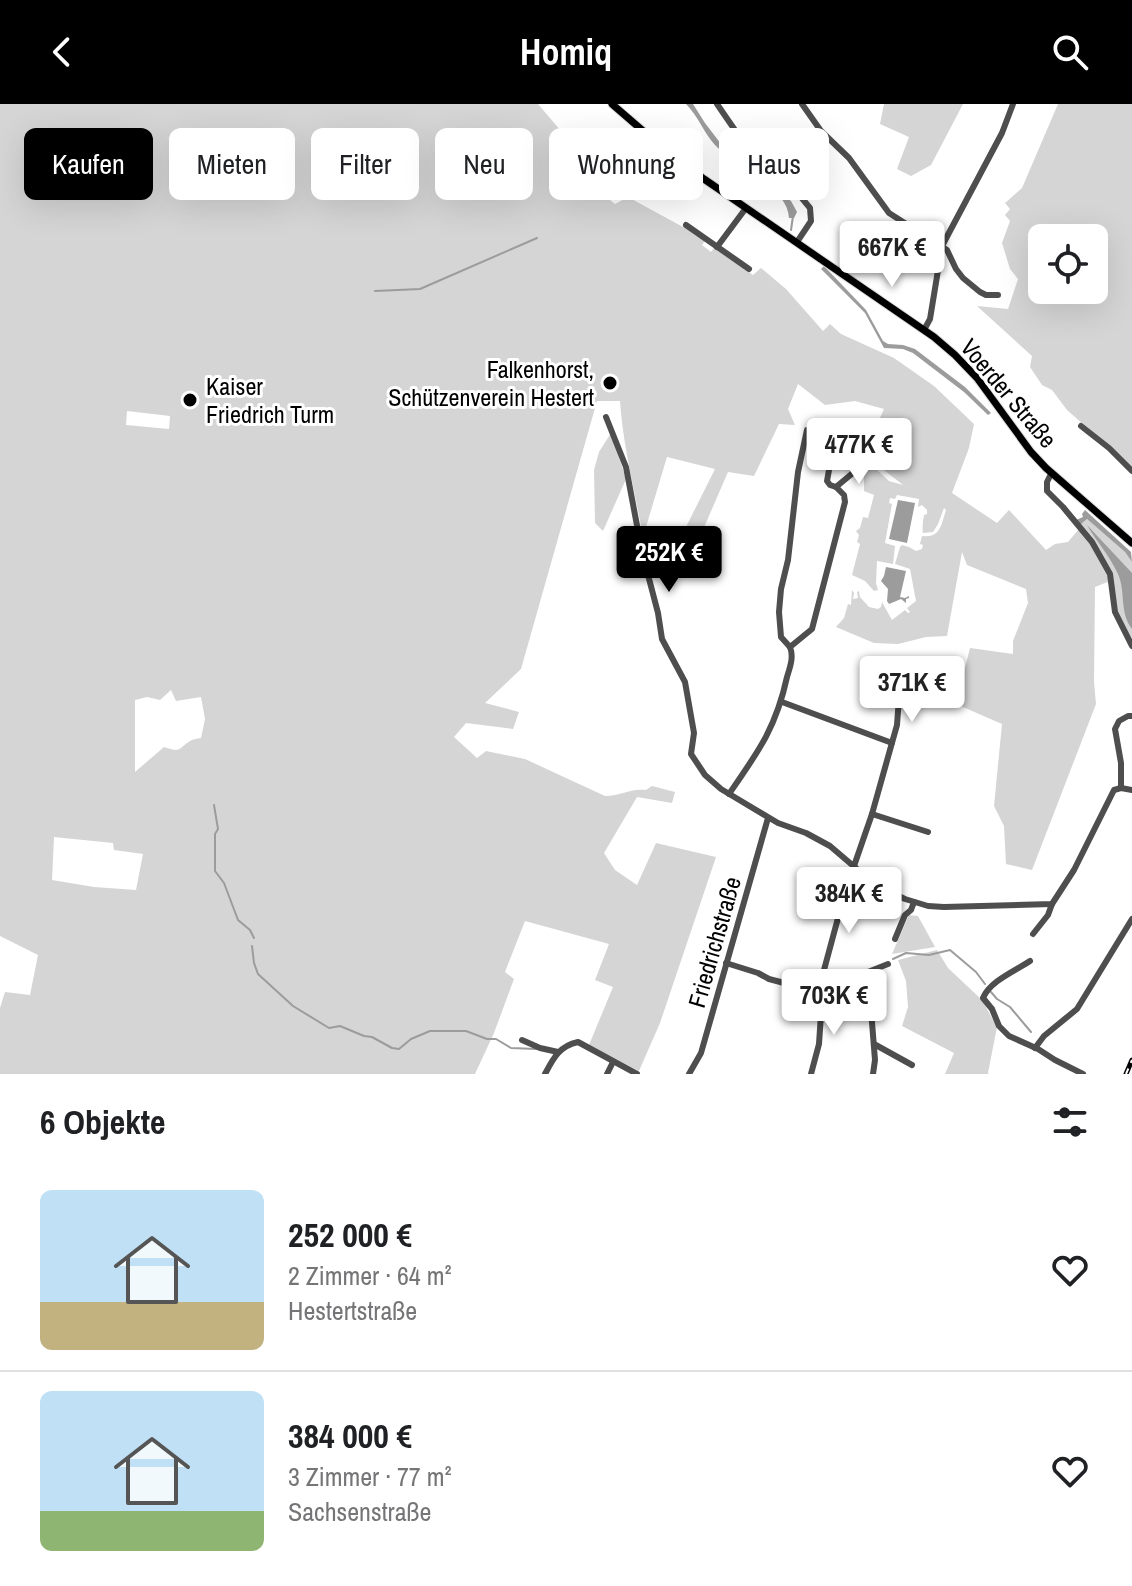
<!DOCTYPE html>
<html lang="de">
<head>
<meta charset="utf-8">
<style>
	:root { --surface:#fff; --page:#f6f6f6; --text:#202124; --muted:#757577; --line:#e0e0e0; --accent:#000 }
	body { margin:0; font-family:"Archivo Narrow",sans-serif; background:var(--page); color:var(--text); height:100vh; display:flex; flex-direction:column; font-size:30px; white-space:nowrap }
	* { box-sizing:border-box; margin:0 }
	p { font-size:26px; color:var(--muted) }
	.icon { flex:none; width:44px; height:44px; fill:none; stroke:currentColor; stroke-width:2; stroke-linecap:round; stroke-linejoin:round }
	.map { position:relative; height:970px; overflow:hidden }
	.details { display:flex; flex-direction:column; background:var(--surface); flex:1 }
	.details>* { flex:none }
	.top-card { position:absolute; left:24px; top:24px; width:1084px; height:72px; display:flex; gap:16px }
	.controls { position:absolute; left:1028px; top:120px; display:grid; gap:16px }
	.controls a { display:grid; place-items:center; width:80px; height:80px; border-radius:12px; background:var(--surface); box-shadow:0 8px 32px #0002; font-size:40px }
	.price { position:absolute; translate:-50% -68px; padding:0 18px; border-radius:8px; background:#fff; color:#222; font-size:26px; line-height:52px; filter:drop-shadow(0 2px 4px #0008) }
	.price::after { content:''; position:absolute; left:50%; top:48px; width:24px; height:18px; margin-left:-12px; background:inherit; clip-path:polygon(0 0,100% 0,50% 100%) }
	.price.current { background:var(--accent); color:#fff }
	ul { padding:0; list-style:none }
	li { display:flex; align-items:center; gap:24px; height:200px; padding:0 40px }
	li+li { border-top:2px solid var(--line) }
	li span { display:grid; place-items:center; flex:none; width:224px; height:160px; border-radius:12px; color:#555 }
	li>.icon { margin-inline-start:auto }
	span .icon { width:96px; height:96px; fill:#fffc; stroke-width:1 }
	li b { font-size:34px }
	h2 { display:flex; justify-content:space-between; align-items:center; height:96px; padding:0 40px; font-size:34px }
	.tag { padding:0 28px; border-radius:12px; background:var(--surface); box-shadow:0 8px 32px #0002; font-size:28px; line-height:72px }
	.tag.current { background:var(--accent); color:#fff }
	header { display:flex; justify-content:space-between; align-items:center; height:104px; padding:0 40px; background:var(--accent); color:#fff; font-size:36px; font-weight:800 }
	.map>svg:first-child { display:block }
	.green { fill:#d5d5d5; fill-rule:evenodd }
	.water { fill:#9c9c9c }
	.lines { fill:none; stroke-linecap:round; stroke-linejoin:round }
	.stream { stroke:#9c9c9c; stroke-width:2 }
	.major-casing { stroke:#dbdbdb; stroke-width:9 }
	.minor { stroke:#4e4e4e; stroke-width:6 }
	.major { stroke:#000; stroke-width:7 }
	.rail-casing { stroke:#000; stroke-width:5 }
	.rail { stroke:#fff; stroke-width:2; stroke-dasharray:6; stroke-linecap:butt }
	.poi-dot { fill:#000; stroke:#fff; stroke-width:3 }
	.labels { text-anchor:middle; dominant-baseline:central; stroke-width:6; stroke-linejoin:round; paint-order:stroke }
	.poi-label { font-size:24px; fill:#000; stroke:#fff; text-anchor:end }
	.street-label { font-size:24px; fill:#000; stroke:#fff }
</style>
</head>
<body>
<header><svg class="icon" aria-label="back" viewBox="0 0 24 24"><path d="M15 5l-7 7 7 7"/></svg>Homiq<svg class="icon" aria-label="search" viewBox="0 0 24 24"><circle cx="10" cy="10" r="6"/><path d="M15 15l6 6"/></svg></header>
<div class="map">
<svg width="1132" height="970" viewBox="0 0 1132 970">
	<rect width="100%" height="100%" fill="#fff"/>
	<g class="green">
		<path d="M0 0H538L595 67 593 82 615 100 628 93 683 123 685 122 705 137 702 141 711 148 714 144 753 171 761 164 786 185 823 227 830 220 841 230 894 254 934 282 974 320 969 344 952 389 997 419 1009 406 1046 446 1055 440 1068 438 1079 425 1098 449 1110 477 1095 483 1094 578 1096 600 1032 766 1006 760 1004 722 994 702 1002 620 956 600 970 544 1013 550V537L1028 499 1026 485 967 461 962 448 947 532 926 533 898 540 874 539 836 523 844 514 848 500 851 501 852 486 854 489 853 495 858 494 857 488 859 487 860 493 869 503 878 505 881 503 882 498 892 516 905 506 908 509 910 508 907 504 916 497 910 465 895 460 900 443 902 441 909 443 916 447 922 445 923 441 920 440 922 432C941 434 941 421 946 406L944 404 938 420 933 428 923 429C922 425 923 416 924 411L927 410V406L922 401 918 403 919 395 897 391 895 395 890 394 889 399 892 400 885 439 895 442 893 460 877 457 876 479 878 486 874 487 865 477 852 471 860 440 857 438 859 431 856 427 860 424 863 413 868 414 874 391 864 387V366L875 364 889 377 903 381 875 359 862 363 859 361 884 305 855 297 825 301 798 280 788 305 795 321 779 320 754 372 728 368 699 435 682 431 715 365 667 353 643 433C635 387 623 343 620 297H597L521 565 485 599 519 608 513 625 466 619 454 633 477 654 486 647 525 655 605 692C621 692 630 684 646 686L652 682 675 688 672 699 637 693 604 749 615 766 637 781 656 739 716 753 660 919 639 967 589 941 613 883 595 876 609 840 525 817 505 868 514 875 494 929 475 970H0V904L5 888 30 891 38 851 0 832ZM127 307 170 312 169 325 126 321ZM171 586 176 597 201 593 205 615 201 634C197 635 193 635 190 637 177 645 182 649 164 643L135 668V596L147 593 160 596ZM54 733 113 739 114 746 143 750 136 786 94 783 52 776Z"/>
		<path d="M884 0H963L931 61 911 72 897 65 909 33 880 20Z"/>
		<path d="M1058 0H1132V363L1067 306 1052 286 1042 281 1030 263 1032 252 977 202 1008 205 1018 175 1010 165 1002 139 1010 117 1005 111 1010 105 1005 99 1022 84ZM1042 134H1094V186H1042Z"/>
		<path d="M611 329 626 375 603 427 595 419 594 366 599 348Z"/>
		<path d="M1087 415 1125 448 1132 458V537L1116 509 1112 474 1080 421Z"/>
		<path d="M909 811 918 812 935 843 892 850Z"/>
		<path d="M937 846 948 864 982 896 997 923 988 969 989 970H945L954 949 902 922 908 903 906 877 898 856Z"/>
	</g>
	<g class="water">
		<path d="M686 0H693L705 19 721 40 791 97 797 108 794 114H789C788 83 735 63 715 41 704 29 698 12 686 0Z"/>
		<path d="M824 162 866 206 883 237 888 240 903 241 915 245 965 283 991 309 988 311 964 288 913 249 903 245 884 244 865 209 821 165Z"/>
		<path d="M898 396 915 399 907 439 889 435Z"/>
		<path d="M1085 406 1131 448 1132 458 1125 448 1087 415 1080 421 1076 416 1083 413 1082 410Z"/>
		<path d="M1087 421 1132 469V525C1119 508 1126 488 1118 470 1110 452 1096 437 1087 421Z"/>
		<path d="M886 463 906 467 900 493 905 494 909 492V494L906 495V499L901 495 889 500 887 497 888 485 881 477 884 472Z"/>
	</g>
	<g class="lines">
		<g class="stream">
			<path d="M791 126 793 112"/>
			<path d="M375 187 420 185 537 134"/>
			<path d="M214 701 218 725 215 730V767L224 779 238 816 250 826 254 834"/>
			<path d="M252 842 254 859 258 870 293 902 329 924 340 922 364 932 372 933 392 944 399 945 411 935 430 927H466L487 935H496L511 944 536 945"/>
			<path d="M893 855 906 849 929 851 950 846 976 868 985 880"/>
			<path d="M991 888 997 895 1010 903 1031 928"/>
		</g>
		<g class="major-casing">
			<path id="major" d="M612 0 657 39 704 75 934 233 955 251 977 274 1031 348 1046 364 1132 439"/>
		</g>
		<g class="minor">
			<path d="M717 0 739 32 777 64 810 104 811 117 797 138"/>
			<path d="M802 0 821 27 849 54 889 109 947 146 956 165 963 174 980 188 986 191H998"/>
			<path d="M686 121 749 165"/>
			<path d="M717 143 746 104"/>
			<path d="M924 226 930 215 942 142 1002 29 1013 0"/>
			<path d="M606 313 626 363 642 448 658 509 662 535 685 578 694 629 691 650 705 671 721 685 778 719 806 729 830 742 864 771 888 787 905 795 928 802 944 803 1052 800 1074 766 1114 686 1121 684 1132 686"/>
			<path d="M1081 322 1109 344 1132 367"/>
			<path d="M833 344 827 377 830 381 836 383 860 363 870 342 883 327"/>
			<path d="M1051 370 1047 378V387L1063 403 1092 438 1110 470 1115 508 1132 542"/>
			<path d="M790 543 781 533 779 508 781 485 788 456 798 368 807 326"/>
			<path d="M782 598 892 639"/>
			<path d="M1121 684V659L1115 625 1119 617 1128 612H1132"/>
			<path d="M729 690C758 648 776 624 787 573 790 563 794 553 790 543L812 525 845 398 844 391 836 383"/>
			<path d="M872 710 928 728"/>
			<path d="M1033 830 1048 811 1052 800"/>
			<path d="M895 835 905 811 911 806 914 798"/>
			<path d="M1030 857C1015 867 990 877 983 894L992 905 999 922 1009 932 1038 945 1055 956 1083 970"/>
			<path d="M726 859 758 869 769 875 822 889"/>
			<path d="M868 868 875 956 873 970"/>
			<path d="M822 880 868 868 888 860"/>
			<path d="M522 936 540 944 558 948"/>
			<path d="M874 940 912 961"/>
			<path d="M1035 944 1044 932 1077 905 1132 815"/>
			<path d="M545 970C553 955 559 942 578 938L637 970"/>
			<path d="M607 970 613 958"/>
			<path d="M689 970 701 949 768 714"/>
			<path d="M811 970 819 940 824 866 845 788 872 710 897 621 899 594"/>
		</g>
		<use href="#major" class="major"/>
		<g class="rail-casing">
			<path id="rail" d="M1126 970 1132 956"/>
		</g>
		<use href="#rail" class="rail"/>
	</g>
	<g class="poi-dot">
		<circle cx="610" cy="279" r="8"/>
		<circle cx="190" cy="296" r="8"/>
	</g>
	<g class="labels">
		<g class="poi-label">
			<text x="594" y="265">Falkenhorst,<tspan x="594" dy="28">Schützenverein Hestert</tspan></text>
			<text x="206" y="282" text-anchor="start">Kaiser<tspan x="206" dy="28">Friedrich Turm</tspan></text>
		</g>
		<g class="street-label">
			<text transform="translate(1009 289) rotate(50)">Voerder Straße</text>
			<text transform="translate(714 838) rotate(-74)">Friedrichstraße</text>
		</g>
	</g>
</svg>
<div class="controls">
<a><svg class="icon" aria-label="locate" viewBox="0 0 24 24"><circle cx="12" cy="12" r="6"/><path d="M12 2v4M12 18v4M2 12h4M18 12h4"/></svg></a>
</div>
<b class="price" style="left:892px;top:185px">667K €</b>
<b class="price" style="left:859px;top:382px">477K €</b>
<b class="price current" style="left:669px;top:490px">252K €</b>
<b class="price" style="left:912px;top:620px">371K €</b>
<b class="price" style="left:849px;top:831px">384K €</b>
<b class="price" style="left:834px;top:933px">703K €</b>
<div class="top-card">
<a class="tag current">Kaufen</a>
<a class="tag">Mieten</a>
<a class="tag">Filter</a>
<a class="tag">Neu</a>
<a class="tag">Wohnung</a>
<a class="tag">Haus</a>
</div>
</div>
<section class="details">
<h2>6 Objekte<svg class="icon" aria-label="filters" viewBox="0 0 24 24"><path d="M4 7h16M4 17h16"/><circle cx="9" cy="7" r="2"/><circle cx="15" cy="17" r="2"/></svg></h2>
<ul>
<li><span style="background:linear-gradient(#bfe0f5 70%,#c2b280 0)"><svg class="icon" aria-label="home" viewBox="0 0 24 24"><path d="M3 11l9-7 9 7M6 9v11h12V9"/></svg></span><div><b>252 000 €</b><p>2 Zimmer · 64 m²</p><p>Hestertstraße</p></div><svg class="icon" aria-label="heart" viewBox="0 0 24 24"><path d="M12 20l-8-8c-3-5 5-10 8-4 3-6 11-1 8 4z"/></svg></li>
<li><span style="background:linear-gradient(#bfe0f5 75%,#8fb573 0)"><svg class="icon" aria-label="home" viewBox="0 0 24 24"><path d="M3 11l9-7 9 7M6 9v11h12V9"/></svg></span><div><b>384 000 €</b><p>3 Zimmer · 77 m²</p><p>Sachsenstraße</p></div><svg class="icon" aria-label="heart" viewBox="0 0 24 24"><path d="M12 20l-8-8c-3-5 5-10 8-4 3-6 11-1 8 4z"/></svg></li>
</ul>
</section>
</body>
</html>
